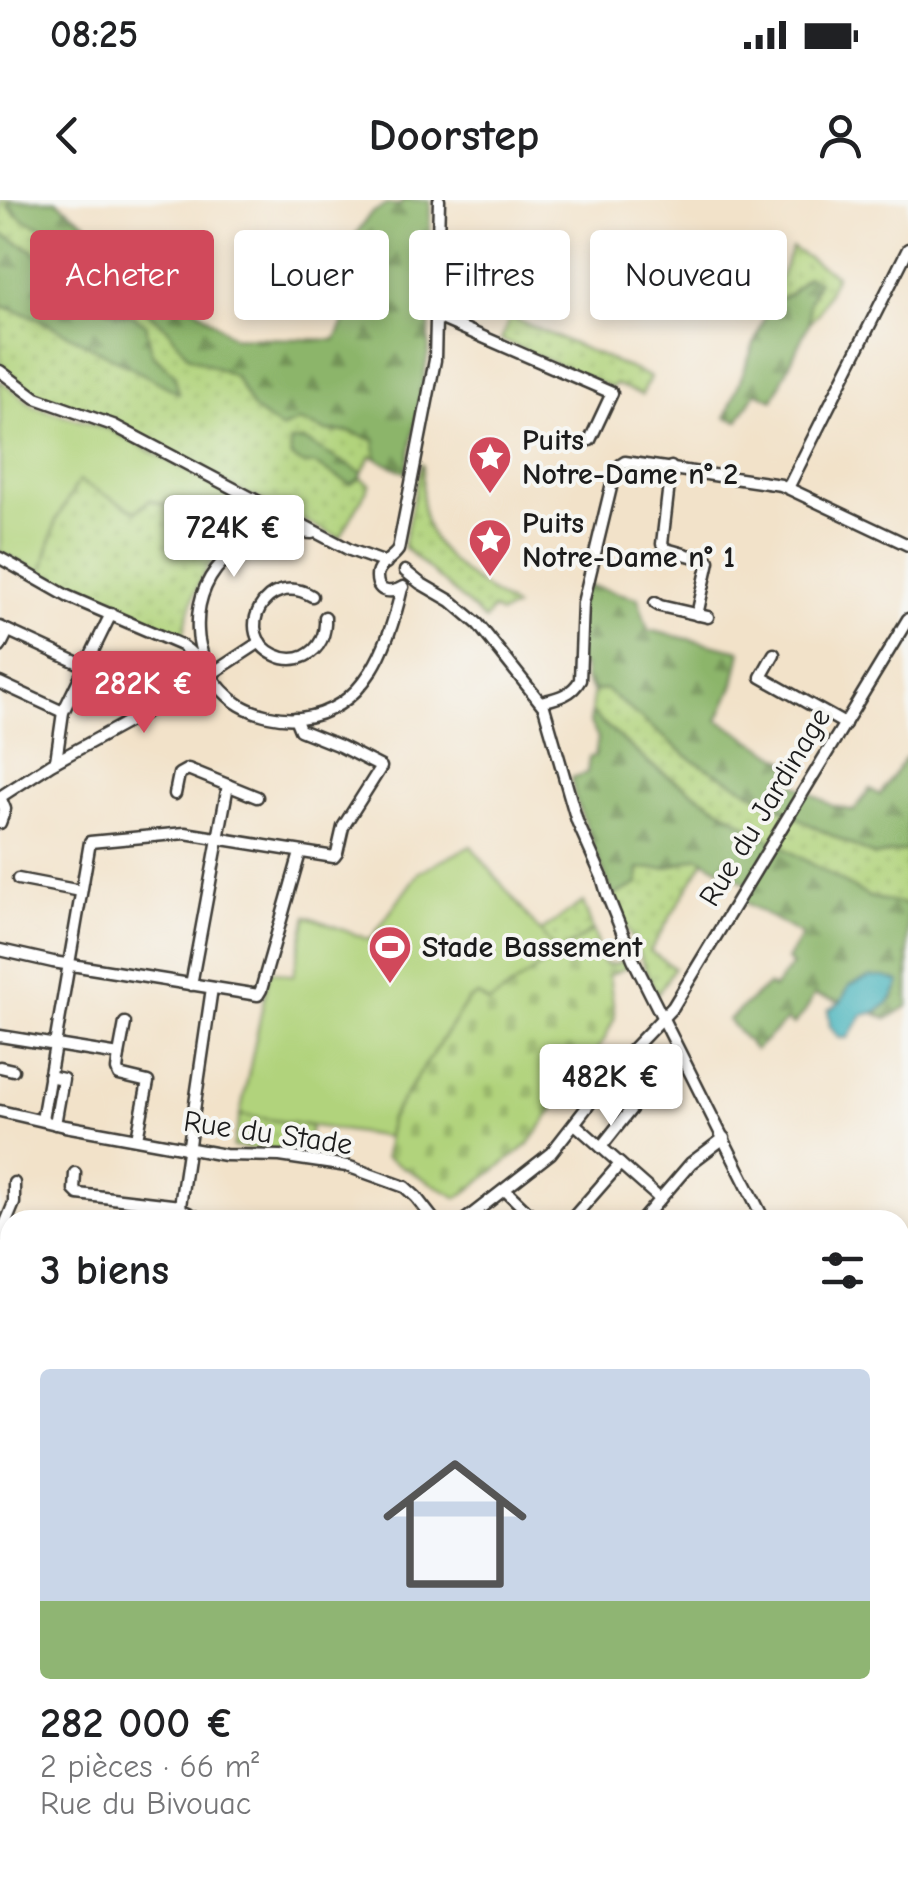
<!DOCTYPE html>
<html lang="fr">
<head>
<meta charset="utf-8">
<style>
	:root { --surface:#fff; --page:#f2f2f2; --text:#202124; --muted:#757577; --line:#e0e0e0; --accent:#d1495b }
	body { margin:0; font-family:"Comic Neue",sans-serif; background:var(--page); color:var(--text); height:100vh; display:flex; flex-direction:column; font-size:38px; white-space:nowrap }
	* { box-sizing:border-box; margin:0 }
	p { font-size:32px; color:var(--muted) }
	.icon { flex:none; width:55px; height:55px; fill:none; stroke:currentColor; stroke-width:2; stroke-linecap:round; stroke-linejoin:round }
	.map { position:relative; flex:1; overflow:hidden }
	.panel { position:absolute; left:0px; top:1010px; width:910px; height:670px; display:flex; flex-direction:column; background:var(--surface); border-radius:30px 30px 0 0; box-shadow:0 5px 15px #0003 }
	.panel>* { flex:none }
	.guide { position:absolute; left:30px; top:30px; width:850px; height:90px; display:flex; gap:20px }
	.price { position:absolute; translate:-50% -85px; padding:0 22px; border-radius:10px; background:#fff; color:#222; font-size:32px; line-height:65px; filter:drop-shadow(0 2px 5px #0008) }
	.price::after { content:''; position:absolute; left:50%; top:60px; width:30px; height:22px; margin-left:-15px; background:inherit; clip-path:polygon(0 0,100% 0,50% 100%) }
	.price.active { background:var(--accent); color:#fff }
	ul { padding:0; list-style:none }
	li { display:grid; align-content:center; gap:20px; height:530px; padding:0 40px }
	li+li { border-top:2px solid var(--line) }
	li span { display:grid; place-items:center; height:310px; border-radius:10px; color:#555 }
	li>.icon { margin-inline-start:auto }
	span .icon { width:180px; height:180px; fill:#fffc; stroke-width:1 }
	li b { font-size:42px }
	h2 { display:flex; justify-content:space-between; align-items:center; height:120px; padding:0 40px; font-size:42px }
	.pill { padding:0 35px; border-radius:10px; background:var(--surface); box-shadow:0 5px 15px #0003; font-size:35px; line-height:90px }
	.pill.active { background:var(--accent); color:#fff }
	.status { display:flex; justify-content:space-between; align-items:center; height:70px; padding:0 50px; background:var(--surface); direction:ltr }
	.status svg { height:28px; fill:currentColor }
	header { display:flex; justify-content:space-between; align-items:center; height:130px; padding:0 40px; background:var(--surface); font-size:45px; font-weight:600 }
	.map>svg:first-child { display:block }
	.grass { fill:url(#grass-dots); stroke:#66784c; stroke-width:2.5 }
	.forest { fill:url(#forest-firs); stroke:#546844; stroke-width:2.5 }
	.cemetery { fill:url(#cemetery-stones); stroke:#66784c; stroke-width:2.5 }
	.park { fill:#b1d37b; stroke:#66784c; stroke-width:2.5 }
	.water { fill:#41b1ba; stroke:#2e666b; stroke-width:2.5 }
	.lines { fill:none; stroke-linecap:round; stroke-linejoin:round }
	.minor-casing { stroke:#3c3a36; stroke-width:15 }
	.minor { stroke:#fff; stroke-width:10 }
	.labels { text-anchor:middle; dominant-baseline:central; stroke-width:8; stroke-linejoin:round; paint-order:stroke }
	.poi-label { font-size:30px; font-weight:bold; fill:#1c1c1c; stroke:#f6f6f2; text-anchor:start }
	.street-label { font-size:30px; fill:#1c1c1c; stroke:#f6f6f2 }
</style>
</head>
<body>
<div class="status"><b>08:25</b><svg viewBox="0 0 49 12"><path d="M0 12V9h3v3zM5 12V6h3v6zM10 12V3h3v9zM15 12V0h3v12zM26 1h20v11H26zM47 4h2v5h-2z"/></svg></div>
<header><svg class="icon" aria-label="back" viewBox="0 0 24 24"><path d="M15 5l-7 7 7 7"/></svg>Doorstep<svg class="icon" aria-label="person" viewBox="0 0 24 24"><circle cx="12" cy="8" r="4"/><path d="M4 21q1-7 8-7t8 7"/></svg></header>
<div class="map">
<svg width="908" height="1680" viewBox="0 0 908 1680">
	<defs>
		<pattern id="grass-dots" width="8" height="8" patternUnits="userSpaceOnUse" patternTransform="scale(2.5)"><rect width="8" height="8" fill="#b1d37b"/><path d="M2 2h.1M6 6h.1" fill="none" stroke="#98b56a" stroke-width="1.8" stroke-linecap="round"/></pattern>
		<pattern id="forest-firs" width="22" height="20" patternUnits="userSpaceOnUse" patternTransform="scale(2.5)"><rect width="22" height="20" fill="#8cb56b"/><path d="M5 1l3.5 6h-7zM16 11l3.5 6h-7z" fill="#729257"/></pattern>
		<pattern id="cemetery-stones" width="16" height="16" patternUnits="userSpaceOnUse" patternTransform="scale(2.5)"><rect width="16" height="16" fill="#b1d37b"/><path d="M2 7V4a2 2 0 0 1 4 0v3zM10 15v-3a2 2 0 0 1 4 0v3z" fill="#98b56a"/></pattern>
	</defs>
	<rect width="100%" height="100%" fill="#f6f6f2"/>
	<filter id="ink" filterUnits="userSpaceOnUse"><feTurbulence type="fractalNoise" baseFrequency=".01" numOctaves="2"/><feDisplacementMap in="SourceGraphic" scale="20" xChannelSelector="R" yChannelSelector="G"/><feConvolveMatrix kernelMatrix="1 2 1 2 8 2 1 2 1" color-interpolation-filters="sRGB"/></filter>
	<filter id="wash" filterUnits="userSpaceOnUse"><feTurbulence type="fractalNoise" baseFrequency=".0048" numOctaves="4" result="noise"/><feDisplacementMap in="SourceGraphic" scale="40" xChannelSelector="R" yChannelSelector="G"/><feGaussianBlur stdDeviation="2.25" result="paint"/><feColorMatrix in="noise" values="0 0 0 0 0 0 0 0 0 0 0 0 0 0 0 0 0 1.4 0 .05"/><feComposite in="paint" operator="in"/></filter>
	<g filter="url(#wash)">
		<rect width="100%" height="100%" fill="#f2e2c9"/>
		<g class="grass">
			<path d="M0 0H11L8 6 24 20 42 27 75 48 94 81 135 101 168 129 188 156 235 176 253 209 299 221 326 231 351 232 374 240 377 259 371 256 362 273 305 241 314 264 350 284 360 278 370 284 340 338 37 194 0 167V105L37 118 178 192 174 174 152 154 129 114C91 111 63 77 35 53 25 45 12 39 0 33Z"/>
			<path d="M792 48 836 75 818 114 809 123V103L818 82 807 77 790 94 770 103Z"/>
			<path d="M510 117 650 177 642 195 615 184 612 188 501 140Z"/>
			<path d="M421 264 423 266C423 281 421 299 424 314 432 357 481 385 515 408L500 414 492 409 485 420 403 346Z"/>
			<path d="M79 280 136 311 150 300 172 298 237 335C200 368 194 389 183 436L42 373 56 320Z"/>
			<path d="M604 488 691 559 820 630 875 656 908 650V705L869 697 755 631 653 566 591 513 593 492Z"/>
			<path d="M698 657 705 659 650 751 674 768 657 795 613 696 638 684V669L666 668Z"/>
			<path d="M583 702 593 730 558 754 540 732Z"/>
			<path d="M240 915 311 926 307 953 233 947Z"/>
		</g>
		<g class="forest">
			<path d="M11 0H56L233 137 335 140 347 117 329 93 328 74 370 14 388 4 400 5 403 0H430L429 149 406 273 377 259 374 240 351 232 326 231 299 221 281 229 253 209 235 176 188 156 168 129 135 101 94 81 75 48 42 27 24 20 8 7Z"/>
			<path d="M0 33 32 50 71 87 113 112 129 114 146 124 152 154 174 174 179 193 37 118 0 105Z"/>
			<path d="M807 77 818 81 809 103V123L773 200 756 192 738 221 726 217 770 103 790 94Z"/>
			<path d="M305 241 362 273 360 278 351 284 314 264H303L291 257 290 241Z"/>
			<path d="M583 384 638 398 648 430 741 451 734 484 718 520 792 565 784 578 833 606 854 611 870 589 880 595 906 557 908 559V650L875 656 820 630 691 559 605 489 593 492 585 480 584 467 571 459V439L578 437 577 413Z"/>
			<path d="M591 513 653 567 755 631 869 697 908 705V754L906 755 908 757V806L887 819 876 814 894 797 849 786 842 802 814 795 805 812 793 825 787 820 755 850 728 820 768 785 774 788 792 765 787 760 802 735 743 701 752 687 698 657 666 668 639 669 638 684 613 696 575 598 571 578 587 573 589 557 595 556 598 538 590 524Z"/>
		</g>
		<path class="cemetery" d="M593 730 598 744 594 746 604 764H616L627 759 630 766 609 775 615 817 604 840 528 945 458 998 385 957 390 919 468 800 478 795 489 802Z"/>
		<g class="park">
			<path d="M0 180 34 206 110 230 285 323 237 335 172 298 165 305 150 300 136 311 79 281 56 320 42 373 0 352Z"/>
			<path d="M471 646 558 754 489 803 478 795 468 800 390 918 387 937 240 915 270 770 293 776 307 716 370 740 419 672Z"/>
		</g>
		<path class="water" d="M870 777H885L900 782C893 800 883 813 863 815L848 838H839L830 827 828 810 841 802 849 786Z"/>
	</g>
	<g filter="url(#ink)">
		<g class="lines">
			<g class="minor-casing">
				<g id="minor">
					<path d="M437 117 612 193 590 240"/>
					<path d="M0 171 36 198 113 225 350 350 386 363"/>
					<path d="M671 267 662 344 666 349 709 361 697 415"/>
					<path d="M788 288 908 49"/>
					<path d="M0 358 67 396 181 445C204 460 215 490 240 505 257 515 280 520 300 518 366 511 389 444 402 388"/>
					<path d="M405 371 420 383 451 401 478 424 544 507 577 621 602 677 608 697 633 759 764 1020"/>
					<path d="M403 387C394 393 377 395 377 377 376 366 392 359 398 350L435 160 439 0"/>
					<path d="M312 396C265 369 232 435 275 455 285 460 296 460 305 456 321 448 326 433 325 417"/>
					<path d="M655 403 660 406 708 417"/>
					<path d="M0 427 85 466"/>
					<path d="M0 447 8 431"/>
					<path d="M774 454 761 477 845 524"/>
					<path d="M207 469C203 457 198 444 198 431 194 365 251 326 312 333"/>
					<path d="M0 483 63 512"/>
					<path d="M541 502C557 498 572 495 580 480L583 403 614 275 619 266 625 262 781 285 908 345"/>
					<path d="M56 561 63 512 111 414"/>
					<path d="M175 594 179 574 188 569 257 597"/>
					<path d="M0 597 51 564 190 488 260 442"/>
					<path d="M0 597 5 609 0 623"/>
					<path d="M18 679 81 691"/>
					<path d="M0 750 53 762 258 795 261 790 300 653"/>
					<path d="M191 785 228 585"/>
					<path d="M0 836 119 855 117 870 119 875 148 882 137 938"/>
					<path d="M119 855 125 823"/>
					<path d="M0 867 13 870"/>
					<path d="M49 876 63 879 55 924"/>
					<path d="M0 911 65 926 225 955 280 956 347 966 405 987 416 997 434 1020"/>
					<path d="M42 920 90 642 185 633 334 657 337 653 343 627 381 567 340 546 300 530 295 518"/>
					<path d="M575 924 660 999"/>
					<path d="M601 947 651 884"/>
					<path d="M75 973 74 990 78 994 180 1006 182 1010 203 1020"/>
					<path d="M505 990 536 1020"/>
					<path d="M180 1006 212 788"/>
					<path d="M465 1020 551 953 630 852 673 807 908 419"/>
					<path d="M571 1020 620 964"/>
					<path d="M642 1020 691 963 724 938"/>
					<path d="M0 1037 14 1003V983"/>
					<path d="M900 1064 908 1059"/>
					<path d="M0 1074 10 1078"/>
					<path d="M900 1126 908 1137"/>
					<path d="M900 1182 908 1172"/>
					<path d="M0 1213 9 1198"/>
					<path d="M900 1298 908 1304"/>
					<path d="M0 1321 10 1325"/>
					<path d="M900 1356 908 1346"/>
					<path d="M0 1451 10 1433"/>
					<path d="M0 1524 2 1525"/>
					<path d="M900 1534 908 1526"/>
					<path d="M0 1546 10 1550"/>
					<path d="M900 1579 908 1580"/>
					<path d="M900 1654 908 1655"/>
					<path d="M267 1670 282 1680"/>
					<path d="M713 1670 733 1680"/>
					<path d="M231 1680 241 1670"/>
					<path d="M564 1680 569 1670"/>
					<path d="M815 1680 816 1670"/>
				</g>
			</g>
			<use href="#minor" class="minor"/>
		</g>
	</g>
	<defs>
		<g id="sight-pin" transform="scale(2.25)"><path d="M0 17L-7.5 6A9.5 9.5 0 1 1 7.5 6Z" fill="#d1495b" stroke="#f6f6f2"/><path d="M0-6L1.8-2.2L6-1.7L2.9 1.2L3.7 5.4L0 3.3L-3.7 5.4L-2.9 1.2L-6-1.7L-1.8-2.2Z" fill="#fff"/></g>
		<g id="stadium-pin" transform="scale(2.25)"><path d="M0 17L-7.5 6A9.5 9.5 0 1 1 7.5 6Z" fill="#d1495b" stroke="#f6f6f2"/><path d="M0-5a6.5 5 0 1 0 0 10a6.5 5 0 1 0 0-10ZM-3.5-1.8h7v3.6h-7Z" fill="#fff"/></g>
	</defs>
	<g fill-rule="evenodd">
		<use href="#sight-pin" x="490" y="257"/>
		<use href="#sight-pin" x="490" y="340"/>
		<use href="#stadium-pin" x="390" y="747"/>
	</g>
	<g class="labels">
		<g class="poi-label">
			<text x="522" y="240">Puits<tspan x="522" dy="34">Notre-Dame n° 2</tspan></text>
			<text x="522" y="323">Puits<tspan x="522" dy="34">Notre-Dame n° 1</tspan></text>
			<text x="422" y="747">Stade Bassement</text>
		</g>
		<g class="street-label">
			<text transform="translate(765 607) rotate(-59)">Rue du Jardinage</text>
			<text transform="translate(268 933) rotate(8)">Rue du Stade</text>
		</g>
	</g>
</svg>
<b class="price" style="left:234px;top:380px">724K €</b>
<b class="price active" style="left:144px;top:536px">282K €</b>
<b class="price" style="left:611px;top:929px">482K €</b>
<div class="guide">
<a class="pill active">Acheter</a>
<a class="pill">Louer</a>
<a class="pill">Filtres</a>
<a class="pill">Nouveau</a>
</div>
<section class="panel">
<h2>3 biens<svg class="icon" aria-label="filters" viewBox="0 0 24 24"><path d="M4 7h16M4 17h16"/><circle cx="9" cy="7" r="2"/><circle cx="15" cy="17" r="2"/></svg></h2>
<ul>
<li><span style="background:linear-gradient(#c9d6e8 75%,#8fb573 0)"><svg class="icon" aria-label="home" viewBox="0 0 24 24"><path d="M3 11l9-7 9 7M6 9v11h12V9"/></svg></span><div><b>282 000 €</b><p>2 pièces · 66 m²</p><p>Rue du Bivouac</p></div></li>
</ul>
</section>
</div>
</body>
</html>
